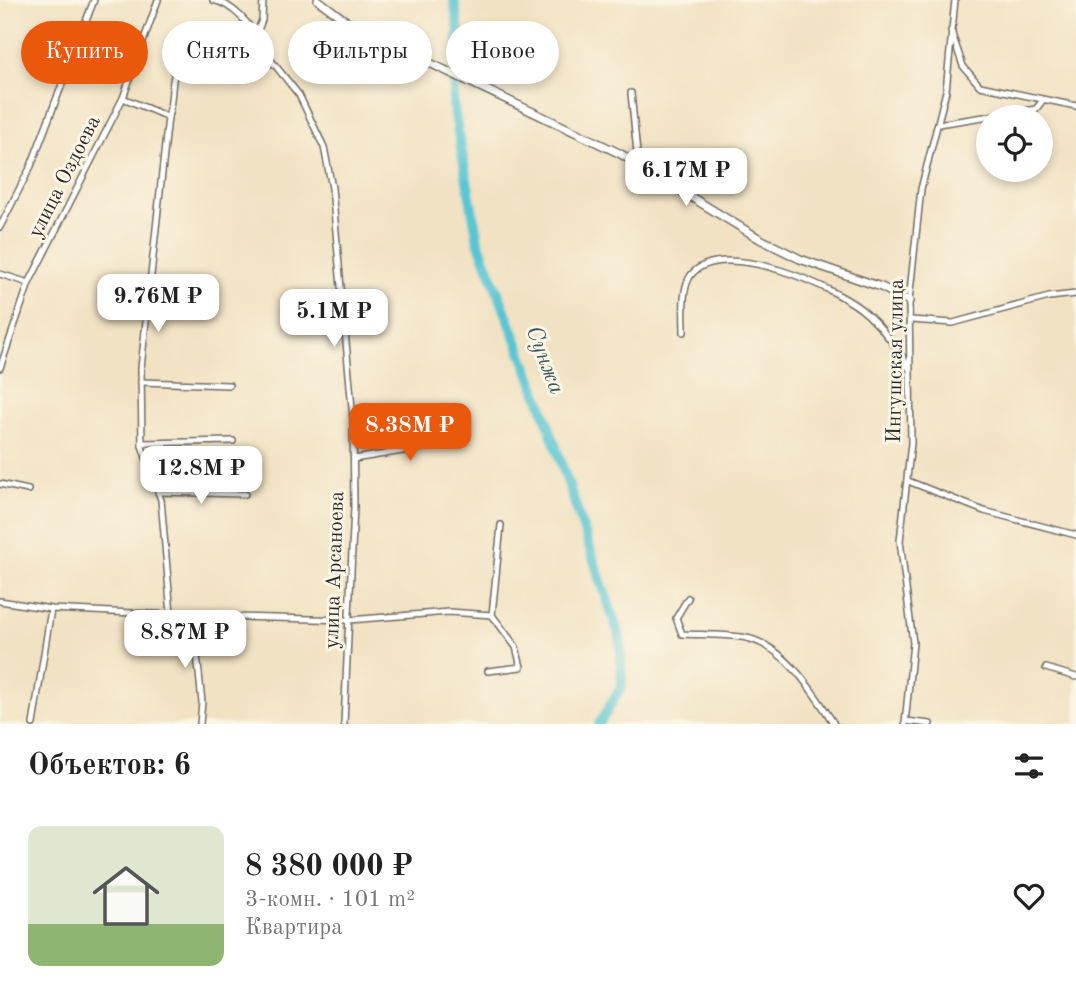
<!DOCTYPE html>
<html lang="ru">
<head>
<meta charset="utf-8">
<style>
	:root { --surface:#fff; --page:#f2f2f2; --text:#222; --muted:#767676; --line:#e0e0e0; --accent:#ea580c }
	body { margin:0; font-family:"Old Standard TT",serif; background:var(--page); color:var(--text); height:100vh; display:flex; flex-direction:column; font-size:26px; white-space:nowrap }
	* { box-sizing:border-box; margin:0 }
	p { font-size:23px; color:var(--muted) }
	.icon { flex:none; width:38px; height:38px; fill:none; stroke:currentColor; stroke-width:2; stroke-linecap:round; stroke-linejoin:round }
	.map { position:relative; height:724px; overflow:hidden }
	.panel { display:flex; flex-direction:column; background:var(--surface); flex:1 }
	.panel>* { flex:none }
	.banner { position:absolute; left:21px; top:21px; width:700px; height:63px; display:flex; gap:14px }
	.tools { position:absolute; left:976px; top:105px; display:grid; gap:14px }
	.tools a { display:grid; place-items:center; width:77px; height:77px; border-radius:50%; background:var(--surface); box-shadow:0 4px 10px #0003; font-size:35px }
	.price { position:absolute; translate:-50% -60px; padding:0 16px; border-radius:14px; background:#fff; color:#222; font-size:23px; line-height:46px; filter:drop-shadow(0 2px 4px #0008) }
	.price::after { content:''; position:absolute; left:50%; top:42px; width:21px; height:16px; margin-left:-10px; background:inherit; clip-path:polygon(0 0,100% 0,50% 100%) }
	.price.active { background:var(--accent); color:#fff }
	ul { padding:0; list-style:none }
	li { display:flex; align-items:center; gap:21px; height:175px; padding:0 28px }
	li+li { border-top:2px solid var(--line) }
	li span { display:grid; place-items:center; flex:none; width:196px; height:140px; border-radius:14px; color:#555 }
	li>.icon { margin-inline-start:auto }
	span .icon { width:84px; height:84px; fill:#fffc; stroke-width:1 }
	li b { font-size:30px }
	h2 { display:flex; justify-content:space-between; align-items:center; height:84px; padding:0 28px; font-size:30px }
	.pill { padding:0 24px; border-radius:32px; background:var(--surface); box-shadow:0 4px 10px #0003; font-size:24px; line-height:63px }
	.pill.active { background:var(--accent); color:#fff }
	.map>svg:first-child { display:block }
	.lines { fill:none; stroke-linecap:round; stroke-linejoin:round }
	.river { stroke:#59c5d2; stroke-width:10 }
	.minor-casing { stroke:#706b60; stroke-width:8 }
	.major-casing { stroke:#706b60; stroke-width:10 }
	.minor { stroke:#fff; stroke-width:5 }
	.major { stroke:#fff; stroke-width:7 }
	.labels { text-anchor:middle; dominant-baseline:central; stroke-width:6; stroke-linejoin:round; paint-order:stroke }
	.street-label { font-size:21px; fill:#2b2b2b; stroke:#fcf5e5 }
	.water-label { font-size:23px; font-style:italic; fill:#39595d; stroke:#fcf5e5 }
</style>
</head>
<body>
<div class="map">
<svg width="1076" height="724" viewBox="0 0 1076 724">
	<rect width="100%" height="100%" fill="#fcf5e5"/>
	<filter id="ink" filterUnits="userSpaceOnUse"><feTurbulence type="fractalNoise" baseFrequency=".0143" numOctaves="2"/><feDisplacementMap in="SourceGraphic" scale="14" xChannelSelector="R" yChannelSelector="G"/><feConvolveMatrix kernelMatrix="1 2 1 2 8 2 1 2 1" color-interpolation-filters="sRGB"/></filter>
	<filter id="wash" filterUnits="userSpaceOnUse"><feTurbulence type="fractalNoise" baseFrequency=".00686" numOctaves="4" result="noise"/><feDisplacementMap in="SourceGraphic" scale="28" xChannelSelector="R" yChannelSelector="G"/><feGaussianBlur stdDeviation="1.57" result="paint"/><feColorMatrix in="noise" values="0 0 0 0 0 0 0 0 0 0 0 0 0 0 0 0 0 1.4 0 .05"/><feComposite in="paint" operator="in"/></filter>
	<g filter="url(#wash)">
		<rect width="100%" height="100%" fill="#f1e2c3"/>
		<g class="lines">
			<path class="river" d="M454 0 459 33 453 104 478 241 541 403 620 638 622 686 599 724"/>
		</g>
	</g>
	<g filter="url(#ink)">
		<g class="lines">
			<g class="minor-casing">
				<g id="minor">
					<path d="M213 0C232 4 253 25 258 44L299 95 324 147 332 188 353 419 354 507 344 724"/>
					<path d="M951 31 963 66 980 86 1076 106"/>
					<path d="M256 35 262 20 263 0"/>
					<path d="M631 93 638 163"/>
					<path d="M123 98 168 117 141 368 142 446 161 500 171 614"/>
					<path d="M168 117C174 98 169 75 181 60L258 44"/>
					<path d="M938 124 1036 109 1043 100"/>
					<path d="M0 227 31 166 94 0"/>
					<path d="M0 274 29 283"/>
					<path d="M911 320 953 323 1049 297 1076 294"/>
					<path d="M684 332C684 316 681 289 691 275 722 236 840 288 868 315 885 331 899 350 910 370"/>
					<path d="M0 368 29 283 123 98 158 0"/>
					<path d="M141 382 229 385"/>
					<path d="M142 443 233 441"/>
					<path d="M354 459 463 441"/>
					<path d="M908 481 984 511 1076 535"/>
					<path d="M0 484 28 490"/>
					<path d="M158 492 245 494"/>
					<path d="M688 598 676 618 682 634C703 635 726 634 747 638 786 647 814 693 834 724"/>
					<path d="M0 601 51 609 193 616 349 620 449 612 492 615"/>
					<path d="M193 616 202 702 200 724"/>
					<path d="M1046 668 1076 677"/>
					<path d="M488 671 521 667 516 647 492 615 501 525"/>
					<path d="M906 721 930 724"/>
					<path d="M33 724 51 609"/>
					<path d="M905 724 913 643 900 541 911 443 909 301 921 189 946 91 955 0"/>
				</g>
			</g>
			<g class="major-casing">
				<path id="major" d="M318 0 354 27 619 153 760 239 800 259 881 287 909 301"/>
			</g>
			<use href="#minor" class="minor"/>
			<use href="#major" class="major"/>
		</g>
	</g>
	<g class="labels">
		<g class="street-label">
			<text transform="translate(65 177) rotate(-63)">улица Оздоева</text>
			<text transform="translate(896 361) rotate(-89)">Ингушская улица</text>
			<text transform="translate(335 570) rotate(-88)">улица Арсаноева</text>
		</g>
		<g class="water-label">
			<text transform="translate(545 360) rotate(69)">Сунжа</text>
		</g>
	</g>
</svg>
<div class="tools">
<a><svg class="icon" aria-label="locate" viewBox="0 0 24 24"><circle cx="12" cy="12" r="6"/><path d="M12 2v4M12 18v4M2 12h4M18 12h4"/></svg></a>
</div>
<b class="price" style="left:686px;top:208px">6.17M ₽</b>
<b class="price" style="left:158px;top:334px">9.76M ₽</b>
<b class="price" style="left:334px;top:349px">5.1M ₽</b>
<b class="price active" style="left:410px;top:463px">8.38M ₽</b>
<b class="price" style="left:201px;top:506px">12.8M ₽</b>
<b class="price" style="left:185px;top:670px">8.87M ₽</b>
<div class="banner">
<a class="pill active">Купить</a>
<a class="pill">Снять</a>
<a class="pill">Фильтры</a>
<a class="pill">Новое</a>
</div>
</div>
<section class="panel">
<h2>Объектов: 6<svg class="icon" aria-label="filters" viewBox="0 0 24 24"><path d="M4 7h16M4 17h16"/><circle cx="9" cy="7" r="2"/><circle cx="15" cy="17" r="2"/></svg></h2>
<ul>
<li><span style="background:linear-gradient(#dfe7d0 70%,#8fb573 0)"><svg class="icon" aria-label="home" viewBox="0 0 24 24"><path d="M3 11l9-7 9 7M6 9v11h12V9"/></svg></span><div><b>8 380 000 ₽</b><p>3-комн. · 101 m²</p><p>Квартира</p></div><svg class="icon" aria-label="heart" viewBox="0 0 24 24"><path d="M12 20l-8-8c-3-5 5-10 8-4 3-6 11-1 8 4z"/></svg></li>
</ul>
</section>
</body>
</html>
